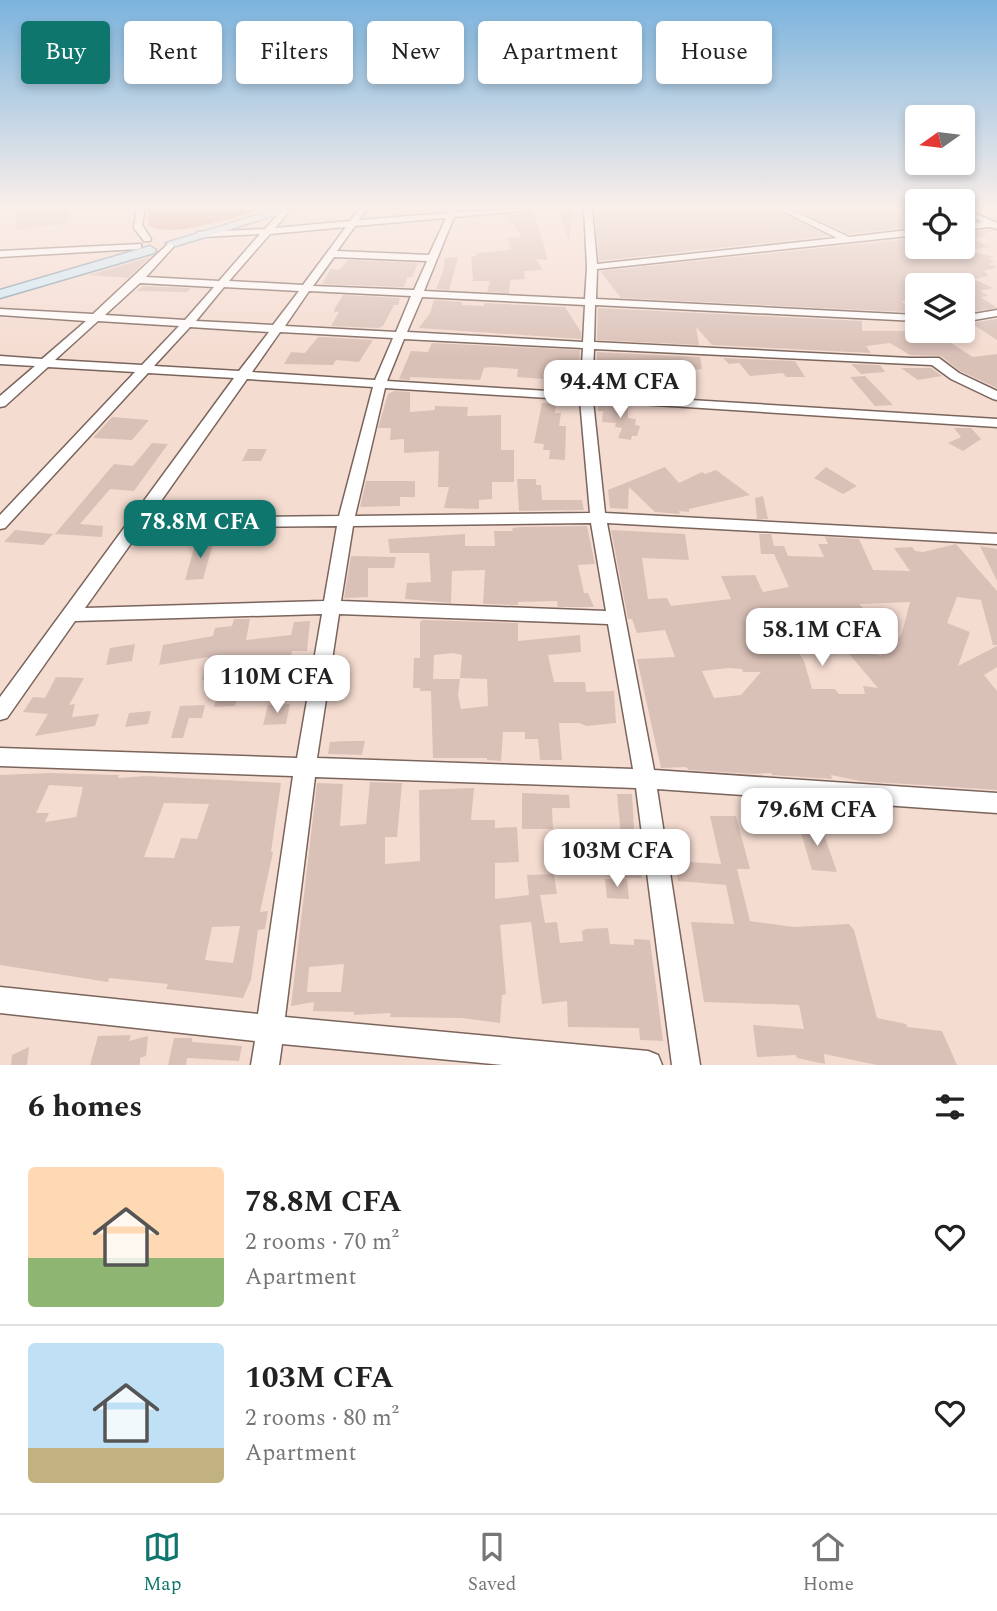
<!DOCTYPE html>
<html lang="en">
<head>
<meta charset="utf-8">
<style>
	:root { --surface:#fff; --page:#f2f2f2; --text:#222; --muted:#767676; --line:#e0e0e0; --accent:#0f766e }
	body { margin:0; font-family:Spectral,serif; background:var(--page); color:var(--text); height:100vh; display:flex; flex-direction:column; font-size:26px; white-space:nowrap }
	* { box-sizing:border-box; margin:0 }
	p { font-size:23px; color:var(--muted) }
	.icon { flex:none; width:38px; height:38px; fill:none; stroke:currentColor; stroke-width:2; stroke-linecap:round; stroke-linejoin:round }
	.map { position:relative; height:1065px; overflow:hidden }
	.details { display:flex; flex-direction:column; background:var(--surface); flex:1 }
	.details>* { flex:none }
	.guide { position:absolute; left:21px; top:21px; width:956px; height:63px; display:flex; gap:14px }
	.needle { width:46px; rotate:256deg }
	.fabs { position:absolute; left:905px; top:105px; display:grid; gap:14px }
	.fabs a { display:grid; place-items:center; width:70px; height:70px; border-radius:7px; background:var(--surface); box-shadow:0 4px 10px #0003; font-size:35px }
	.price { position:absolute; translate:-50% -60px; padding:0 16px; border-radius:14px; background:#fff; color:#222; font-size:23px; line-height:46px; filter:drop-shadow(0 2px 4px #0008) }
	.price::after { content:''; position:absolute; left:50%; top:42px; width:21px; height:16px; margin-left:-10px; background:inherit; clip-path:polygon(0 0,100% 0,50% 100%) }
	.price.current { background:var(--accent); color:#fff }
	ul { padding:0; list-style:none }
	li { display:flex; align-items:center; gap:21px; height:175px; padding:0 28px }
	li+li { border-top:2px solid var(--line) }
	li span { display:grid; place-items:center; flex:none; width:196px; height:140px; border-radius:7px; color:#555 }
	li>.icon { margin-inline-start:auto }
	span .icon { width:84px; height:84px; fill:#fffc; stroke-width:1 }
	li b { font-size:30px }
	h2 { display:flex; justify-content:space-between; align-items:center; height:84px; padding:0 28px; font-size:30px }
	.chip { padding:0 24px; border-radius:7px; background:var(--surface); box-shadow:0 4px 10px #0003; font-size:24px; line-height:63px }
	.chip.current { background:var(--accent); color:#fff }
	.menu { display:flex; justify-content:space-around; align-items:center; height:98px; border-top:2px solid var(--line); background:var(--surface); font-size:19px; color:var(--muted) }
	.menu a { display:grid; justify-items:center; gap:4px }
	.menu .current { color:var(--accent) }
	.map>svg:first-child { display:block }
	.forest { fill:#cd9881 }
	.building { fill:#dac1b7; fill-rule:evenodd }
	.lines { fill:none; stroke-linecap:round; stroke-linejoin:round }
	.minor-casing { stroke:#7a645b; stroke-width:3 }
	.major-casing { stroke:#7b98a7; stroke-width:3 }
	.minor { fill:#fff; fill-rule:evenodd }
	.major { fill:#cdeaf8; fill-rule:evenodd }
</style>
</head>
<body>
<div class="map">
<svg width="997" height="1065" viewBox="0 0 997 1065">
	<rect width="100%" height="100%" fill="#f5dcd1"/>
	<path class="forest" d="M149 208H266C239 216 172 240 148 225Z"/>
	<g class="building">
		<path d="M31 208H67L68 223 16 230 17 209Z"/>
		<path d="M557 208H574L569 241Z"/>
		<path d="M612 208H775L828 236 599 261 595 211 614 210Z"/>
		<path d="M793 208 917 209V226L849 234Z"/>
		<path d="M533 210 548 260 536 259 543 270 524 271 525 279 510 280 509 293 487 292 490 281H473L471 257 477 256 476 253 511 250 507 237H522L507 215Z"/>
		<path d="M991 230 995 231 984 233 990 236 971 238 990 247 967 250 994 257 988 259 995 262 988 264 997 267 984 271 989 276 974 279 993 288 980 291 989 296 981 297 997 308 962 313V285H917V299L901 301 914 311 905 312 621 298 600 271 917 238V247H962V233Z"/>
		<path d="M150 257 128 278 89 275Z"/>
		<path d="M458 257 449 290 436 289 443 272 445 258Z"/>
		<path d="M348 260 418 263 412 277H407L404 287 322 284 331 269 339 270Z"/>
		<path d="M143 286 191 288 187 292 137 291Z"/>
		<path d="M343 295 400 298 398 305H394L383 326 378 328 331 326 339 312H334L335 308Z"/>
		<path d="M434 300 462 302V305L484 306 485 303 565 307 581 332V339L419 328 430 313Z"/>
		<path d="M598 308 862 321V331H963L964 336 946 340 973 357 997 354V388L960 371 941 356 910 355 890 343 866 346 871 353 712 345 696 327 699 345 597 340Z"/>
		<path d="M997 319V340L971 323Z"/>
		<path d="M318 337H324L373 340 359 362 336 360 333 365 284 364 291 352 305 353Z"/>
		<path d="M432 343 580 350 578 379 568 378V375L543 374V379L517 377 518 369 490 367 484 368 480 380 410 377V380L399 379 411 351 428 352Z"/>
		<path d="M597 352 700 357 702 369 669 373 665 367 636 371V376L616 375 618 393 598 392 595 390Z"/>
		<path d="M723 358 795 361 805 377H786L783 373 750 376 739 363 729 364Z"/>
		<path d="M851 364 880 365 885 372 861 374Z"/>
		<path d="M901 368H931L942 376 918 380Z"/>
		<path d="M865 376 893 405 875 406 850 377Z"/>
		<path d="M394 391 410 392V412L435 410V406L468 407 467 416 501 415V450H514V482H492V499L479 500V509L444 508 449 487H438L439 451 404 453V439L390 440 391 428H378L388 394Z"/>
		<path d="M542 403 556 404 555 413H561L559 426H566L565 460 549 459 550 450H543L544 444 534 443Z"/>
		<path d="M598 404 628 408V418L636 419 635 425 640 426 637 436H632L631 440 618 438 622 428 615 427 616 423 602 422 603 411H598Z"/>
		<path d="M112 417 149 420 132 440 93 438Z"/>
		<path d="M954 428H971L981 439 963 451 948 443 961 437Z"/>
		<path d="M152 443 168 444 134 491 110 489 80 524 103 526 102 537 55 534 114 464 133 466Z"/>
		<path d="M248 449H267L261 461H242Z"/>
		<path d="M665 467 679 483 702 472 705 474 716 470 750 495 689 509V512L679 511 680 514 655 512 629 487 628 509 610 508 608 490Z"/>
		<path d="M826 467 857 486 843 494 814 478Z"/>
		<path d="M517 479H536V485H541L542 500H582L584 510 519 511Z"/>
		<path d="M366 481H415V497H400V506L360 507Z"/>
		<path d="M763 496 768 519H757L755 498Z"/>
		<path d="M587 526 595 564 578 565 584 593H588L594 607H558L557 601 518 602V605L483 604 485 570 452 571 451 603 405 599 407 583 431 582 429 553H390L388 539 465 534V546H495L494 531H513L512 528 521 527Z"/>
		<path d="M15 530 53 534 43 545 4 542Z"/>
		<path d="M611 530 685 534 689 560 642 558 648 599 667 598 671 606 731 599 721 576 755 575 763 592 789 587 774 554H761L759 534H771L774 546H784L788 556 824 557 818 544H828L825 537 859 539 873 570 910 571 894 548 912 547 915 551 923 552 956 544 997 591V645H993L981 600 957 597 947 623 970 632 958 666 997 646V667L984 675 997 691V790L860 781 831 775 832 779 772 775 771 773 754 774 689 770 686 767 661 768 637 659 675 657 665 630 637 633 632 619H628ZM910 602 902 633 891 651 880 648 882 656 856 648 872 646 821 631 873 618 859 604ZM812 629 837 650 845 649 878 688 863 686 865 694H839L835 689H812L804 661 786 634ZM729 668 742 669 743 672H761L741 695 714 698 702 671Z"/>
		<path d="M214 540 203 579 185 580 196 541Z"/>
		<path d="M980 546 997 549V581Z"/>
		<path d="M351 556 396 557 394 568H368V597L344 598Z"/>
		<path d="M234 619H250L246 640 291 635 294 622 310 621 307 651H292L285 678 241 677 235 706 214 707 220 679 202 680 208 657 159 665 163 645 213 636 215 628 232 626Z"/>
		<path d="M423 620 518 623V641L580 635 581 652 548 655 554 682H585L586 692 614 691 616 723 587 726 579 723H559L562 760H540L538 739H525V732H503L501 761 487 760V758H433L431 691H420V688H413L414 658H420V622ZM453 653 462 655 460 678 487 679 488 706 461 709 458 695 460 679H433L434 655Z"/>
		<path d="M135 644 132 661 106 665 110 648Z"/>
		<path d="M56 677 84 678 69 705 75 704 72 717 99 714 95 726 35 736 48 714 23 712 33 697 45 698Z"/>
		<path d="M290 704 286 724 263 725 268 705Z"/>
		<path d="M205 705 202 718H189L183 738H171L180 706Z"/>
		<path d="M151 711 148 724 125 727 129 713Z"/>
		<path d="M348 741H365L362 755 328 754 330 742Z"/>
		<path d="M50 773 119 775 118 778 146 776 281 783 271 852H273L260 912 268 911 265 929 258 930 251 980 243 998 166 989 168 984 109 978 108 982 0 965V775ZM49 785 83 787 76 817 45 822 49 813H36ZM164 803 209 804 197 839 181 838 174 858 144 857ZM240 926 233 963 205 960 212 927Z"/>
		<path d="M370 782 402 783 397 837H385V864L420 861 419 790 474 788 471 820H495V828L517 827 519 862 495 863V899L529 895 527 875 554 874 557 894 540 895 545 923 557 922 560 943 583 941 582 931 586 929 608 928 610 944 634 945V939L650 940 663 1041 640 1040 639 1028 568 1027 567 1001 542 1004 531 922 500 925 506 994 502 995 500 1023 462 1018 390 1017 391 1013 354 1015V1012L313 1011 314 1002 291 1006 317 783 343 784 340 826 366 824ZM344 964 341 992H307L309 967Z"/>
		<path d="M522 793 569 795 570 808H552L553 829H522Z"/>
		<path d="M617 794H632L634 829 642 878H625Z"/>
		<path d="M710 816H736L750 869H737L750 921 794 927 849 924 854 930 877 1018 906 1024 907 1027 942 1031 957 1065H877L824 1054 825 1064 797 1058 796 1055 757 1057 753 1025 804 1029 799 1005 704 1002 691 922 734 924 726 885 678 881 674 861 721 864Z"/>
		<path d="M805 822 820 823 837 872 812 870 799 826H805Z"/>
		<path d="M551 835H564L566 865 552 864Z"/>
		<path d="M605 879H627L629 899 607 898Z"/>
		<path d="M131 1035 129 1041 148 1036 146 1056 140 1058V1065H90L98 1036Z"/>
		<path d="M174 1038H192V1042L242 1046 239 1061 187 1058 186 1065H168Z"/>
		<path d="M29 1047 27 1065H11L12 1055Z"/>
	</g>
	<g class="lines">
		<g class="minor-casing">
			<g id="minor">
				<path d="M137 208H145L142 225 151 239 150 241H144L134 228Z"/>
				<path d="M284 208 291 209 275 228 350 221 360 208H368L359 220 448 213 450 208H458L457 212 531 208 527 210 454 217 424 291 585 299 587 267 584 208H592L597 264 837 238 777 208H787L849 237 917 229V235L597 269 596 299 917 315V321L595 305 594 342 910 358H939L959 373 997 391V400L993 399 951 379 932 365 594 349 592 394 997 419V427L593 401 605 513 997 534V544L607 523 654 770 997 793V813L657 789 700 1065H672L636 788 315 777 285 1017 648 1051 658 1055 662 1065H503L282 1044 279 1065H251L255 1041 0 1013V987L258 1014 293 776 0 766V748L297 758 322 614 75 621 7 718 0 720V697L234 378 148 373 5 528 0 529V515L135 372 48 367 5 406 0 407V396L35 366 0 364V356L42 359 86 321 0 315V309L93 314 170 242 175 245 146 277 219 281 260 234 201 237 197 234 198 232 265 229ZM446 218 429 255 337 251 355 226ZM346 227 303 285 229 281 270 234ZM334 257 427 261 414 290 313 286ZM140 283 214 287 185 320 105 315ZM224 287 299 291 273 325 196 321ZM309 291 411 296 396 332 285 326ZM422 297 585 305 583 342 407 332ZM98 321 179 326 142 365 55 360ZM190 327 269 332 239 371 154 366ZM280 332 393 338 375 380 252 372ZM404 339 583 348 580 393 387 381ZM247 379 373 387 339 516 149 518ZM385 388 580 400 590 513 355 516ZM591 523 606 611 341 601 353 526ZM337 526 324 601 85 608 142 528ZM339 614 608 624 633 769 317 758Z"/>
				<path d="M962 208 997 223V229L991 227 962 230V224L983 222 962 212Z"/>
				<path d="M141 244V248L138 249 0 257V251Z"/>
				<path d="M997 310V316L962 322V316Z"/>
			</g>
		</g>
		<g class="major-casing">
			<g id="major">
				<path d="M281 208H298L176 246 166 243Z"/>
				<path d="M150 246 156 250 154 253 0 298V290Z"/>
			</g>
		</g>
		<use href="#minor" class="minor"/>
		<use href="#major" class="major"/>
	</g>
	<linearGradient id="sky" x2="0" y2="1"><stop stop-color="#7bb3dd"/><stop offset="0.58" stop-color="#faefea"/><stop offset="1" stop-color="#faefea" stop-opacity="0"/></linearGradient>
	<rect width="997" height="357" fill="url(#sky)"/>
</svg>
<div class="fabs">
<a><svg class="needle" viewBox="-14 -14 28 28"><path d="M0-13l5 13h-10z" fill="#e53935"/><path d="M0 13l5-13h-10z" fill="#767676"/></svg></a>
<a><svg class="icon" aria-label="locate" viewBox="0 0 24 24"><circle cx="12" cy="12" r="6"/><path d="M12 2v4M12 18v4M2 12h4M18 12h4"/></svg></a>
<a><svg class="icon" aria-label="layers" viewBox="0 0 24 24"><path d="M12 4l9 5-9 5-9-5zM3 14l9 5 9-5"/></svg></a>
</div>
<b class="price" style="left:620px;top:420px">94.4M CFA</b>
<b class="price current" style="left:200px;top:560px">78.8M CFA</b>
<b class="price" style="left:822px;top:668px">58.1M CFA</b>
<b class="price" style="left:277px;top:715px">110M CFA</b>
<b class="price" style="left:817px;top:848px">79.6M CFA</b>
<b class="price" style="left:617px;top:889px">103M CFA</b>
<div class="guide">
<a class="chip current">Buy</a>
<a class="chip">Rent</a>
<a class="chip">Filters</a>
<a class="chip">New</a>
<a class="chip">Apartment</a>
<a class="chip">House</a>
</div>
</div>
<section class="details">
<h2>6 homes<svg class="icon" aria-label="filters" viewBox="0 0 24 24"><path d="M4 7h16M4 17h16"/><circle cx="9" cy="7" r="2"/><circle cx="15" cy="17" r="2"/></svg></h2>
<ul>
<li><span style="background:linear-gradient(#ffd9b3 65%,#8fb573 0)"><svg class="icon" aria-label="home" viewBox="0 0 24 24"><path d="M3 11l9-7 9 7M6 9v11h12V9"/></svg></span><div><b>78.8M CFA</b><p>2 rooms · 70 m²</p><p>Apartment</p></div><svg class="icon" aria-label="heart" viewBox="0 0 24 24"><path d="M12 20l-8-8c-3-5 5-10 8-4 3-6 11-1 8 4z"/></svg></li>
<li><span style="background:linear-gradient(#bfe0f5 75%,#c2b280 0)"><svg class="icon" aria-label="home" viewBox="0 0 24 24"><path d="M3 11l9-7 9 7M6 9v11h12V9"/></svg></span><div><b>103M CFA</b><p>2 rooms · 80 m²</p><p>Apartment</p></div><svg class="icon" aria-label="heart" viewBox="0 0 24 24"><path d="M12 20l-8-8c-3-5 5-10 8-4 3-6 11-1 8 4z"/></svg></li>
</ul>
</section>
<nav class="menu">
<a class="current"><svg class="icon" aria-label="map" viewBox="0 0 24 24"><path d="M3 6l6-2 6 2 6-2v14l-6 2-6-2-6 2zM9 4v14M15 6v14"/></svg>Map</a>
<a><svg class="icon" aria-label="saved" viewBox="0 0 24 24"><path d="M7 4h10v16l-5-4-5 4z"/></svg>Saved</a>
<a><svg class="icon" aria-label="home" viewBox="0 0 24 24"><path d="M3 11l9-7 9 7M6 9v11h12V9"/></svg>Home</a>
</nav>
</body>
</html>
